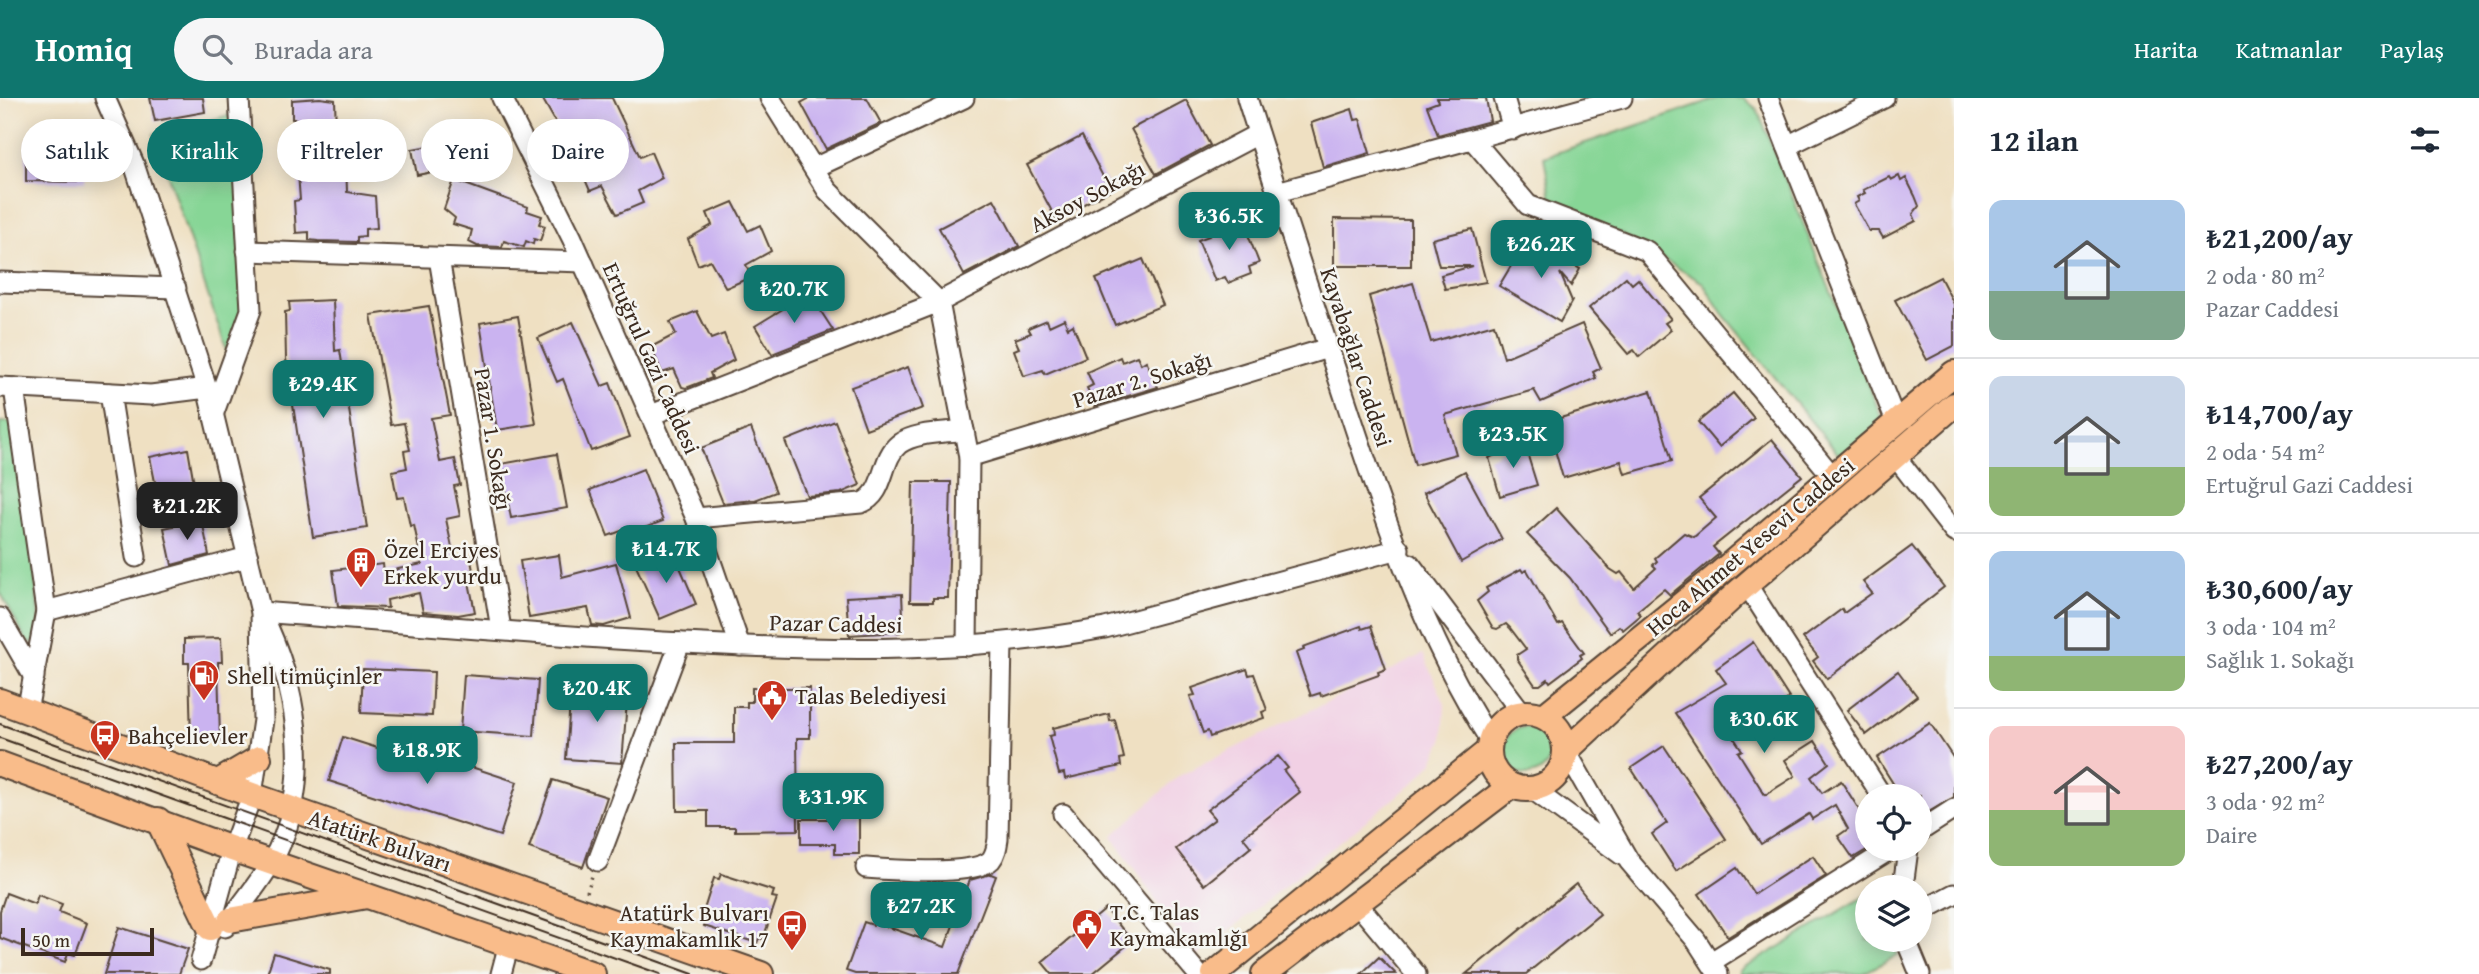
<!DOCTYPE html>
<html lang="tr">
<head>
<meta charset="utf-8">
<style>
	:root { --surface:#fff; --page:#f6f6f7; --text:#1f2937; --muted:#747a83; --line:#e0e1e3; --accent:#0f766e }
	body { margin:0; font-family:"Gentium Book Plus",serif; background:var(--page); color:var(--text); height:100vh; display:flex; flex-direction:column; font-size:26px; white-space:nowrap }
	* { box-sizing:border-box; margin:0 }
	p { font-size:23px; color:var(--muted) }
	.icon { flex:none; width:38px; height:38px; fill:none; stroke:currentColor; stroke-width:2; stroke-linecap:round; stroke-linejoin:round }
	.map { position:relative; flex:1; overflow:hidden }
	.sheet { display:flex; flex-direction:column; background:var(--surface); width:525px }
	.sheet>* { flex:none }
	.banner { position:absolute; left:21px; top:21px; width:665px; height:63px; display:flex; gap:14px }
	.tools { position:absolute; left:1855px; top:686px; display:grid; gap:14px }
	.tools a { display:grid; place-items:center; width:77px; height:77px; border-radius:50%; background:var(--surface); box-shadow:0 4px 18px #0003; font-size:35px }
	.scale { position:absolute; left:21px; bottom:18px; width:133px; box-sizing:border-box; padding-left:7px; border:4px solid #3b2a1e; border-top:0; font-size:19px; line-height:24px; white-space:nowrap; color:#3b2a1e; -webkit-text-stroke:5px #f6f6f2; paint-order:stroke }
	.price { position:absolute; translate:-50% -60px; padding:0 16px; border-radius:14px; background:var(--accent); color:#fff; font-size:23px; line-height:46px; filter:drop-shadow(0 2px 4px #0008) }
	.price::after { content:''; position:absolute; left:50%; top:42px; width:21px; height:16px; margin-left:-10px; background:inherit; clip-path:polygon(0 0,100% 0,50% 100%) }
	.price.current { background:#222; color:#fff }
	ul { padding:0; list-style:none }
	li { display:flex; align-items:center; gap:21px; height:175px; padding:0 35px }
	li+li { border-top:2px solid var(--line) }
	li span { display:grid; place-items:center; flex:none; width:196px; height:140px; border-radius:14px; color:#555 }
	li>.icon { margin-inline-start:auto }
	span .icon { width:84px; height:84px; fill:#fffc; stroke-width:1 }
	li b { font-size:30px }
	h2 { display:flex; justify-content:space-between; align-items:center; height:84px; padding:0 35px; font-size:30px }
	.tag { padding:0 24px; border-radius:32px; background:var(--surface); box-shadow:0 4px 18px #0003; font-size:24px; line-height:63px }
	.tag.current { background:var(--accent); color:#fff }
	header { display:flex; align-items:center; gap:42px; box-sizing:border-box; height:98px; padding:0 35px; background:var(--accent); color:#fff }
	header strong { font-size:33px }
	nav { display:flex; gap:38px; margin-inline-start:auto; font-size:24px }
	.search { width:490px; height:63px; background:var(--page); display:flex; align-items:center; gap:18px; box-sizing:border-box; padding:0 24px; border-radius:38px; color:var(--muted); font-size:26px }
	main { display:flex; flex:1; min-height:0 }
	.map>svg:first-child { display:block }
	.built { fill:#f1d0e4 }
	.green { fill:#87d696; stroke:#61805a; stroke-width:2 }
	.building { fill:#cab3f0 }
	.lines { fill:none; stroke-linecap:round; stroke-linejoin:round }
	.minor-casing { stroke:#564537; stroke-width:23 }
	.major-casing { stroke:#564537; stroke-width:28 }
	.path { stroke:#564537; stroke-width:3.5; stroke-dasharray:2 5; stroke-linecap:butt }
	.minor { stroke:#fff; stroke-width:19 }
	.major { stroke:#f9bc8a; stroke-width:24 }
	.tram { stroke:#3b2a1e; stroke-width:2 }
	.labels { text-anchor:middle; dominant-baseline:central; stroke-width:5; stroke-linejoin:round; paint-order:stroke }
	.street-label { font-size:23px; fill:#3b2a1e; stroke:#f6f6f2 }
	.poi-label { font-size:23px; fill:#3b2a1e; stroke:#f6f6f2; text-anchor:start }
</style>
</head>
<body>
<header>
<strong>Homiq</strong>
<div class="search"><svg class="icon" aria-label="search" viewBox="0 0 24 24"><circle cx="10" cy="10" r="6"/><path d="M15 15l6 6"/></svg>Burada ara</div>
<nav><a>Harita</a><a>Katmanlar</a><a>Paylaş</a></nav>
</header>
<main>
<div class="map">
<svg width="1954" height="876" viewBox="0 0 1954 876">
	<rect width="100%" height="100%" fill="#f6f6f2"/>
	<filter id="ink" filterUnits="userSpaceOnUse"><feTurbulence type="fractalNoise" baseFrequency=".0143" numOctaves="2"/><feDisplacementMap in="SourceGraphic" scale="14" xChannelSelector="R" yChannelSelector="G"/><feConvolveMatrix kernelMatrix="1 2 1 2 8 2 1 2 1" color-interpolation-filters="sRGB"/></filter>
	<filter id="wash" filterUnits="userSpaceOnUse"><feTurbulence type="fractalNoise" baseFrequency=".00686" numOctaves="4" result="noise"/><feDisplacementMap in="SourceGraphic" scale="28" xChannelSelector="R" yChannelSelector="G"/><feGaussianBlur stdDeviation="1.57" result="paint"/><feColorMatrix in="noise" values="0 0 0 0 0 0 0 0 0 0 0 0 0 0 0 0 0 1.4 0 .05"/><feComposite in="paint" operator="in"/></filter>
	<g filter="url(#wash)">
		<rect width="100%" height="100%" fill="#efe0c2"/>
		<path class="built" d="M1423 556 1445 606 1443 642 1433 664 1417 682 1195 860 1112 738 1179 678Z"/>
		<g class="green">
			<path d="M1718 0H1743L1757 11 1885 328 1847 367 1722 215 1703 185 1621 136 1563 121 1552 106 1544 59Z"/>
			<path d="M238 15 242 213 227 254 154 36Z"/>
			<path d="M0 324H21L41 545 27 544 0 494Z"/>
			<circle cx="1527" cy="653" r="24"/>
			<path d="M1867 797V842H1891L1898 857 1862 876H1740L1739 873Z"/>
		</g>
		<g id="blocks">
			<g class="building">
				<path d="M150 0H203L205 14 155 23Z"/>
				<path d="M320 0 335 2 336 32 345 31 347 94 375 98 377 130 365 131V138L357 139V144L318 143 309 142V134L296 135 294 103 300 102 298 75H295L296 21H292V2Z"/>
				<path d="M542 0H612L640 59 651 54 662 80 638 93 643 105 617 116 602 88 590 93 579 67 605 53 588 25 564 39Z"/>
				<path d="M810 0H867L881 25 826 51 801 5Z"/>
				<path d="M1437 0H1486L1490 23 1438 37 1427 8 1438 4Z"/>
				<path d="M1186 2 1210 47 1156 76 1131 31Z"/>
				<path d="M1352 11 1355 22 1360 21 1370 55 1323 69 1311 25Z"/>
				<path d="M491 37 496 62 417 77 412 51Z"/>
				<path d="M1082 38 1110 92 1056 121 1027 67Z"/>
				<path d="M26 42 86 43 84 84 26 83Z"/>
				<path d="M1899 78 1901 83 1906 80 1915 98 1919 108 1913 116 1916 123 1883 140 1879 133H1869L1854 106 1859 103 1857 99 1865 95 1863 92 1889 79 1891 82Z"/>
				<path d="M454 82 528 109 527 113 542 118 539 126 545 128 540 143 534 141 533 146 526 143 524 149 504 143 502 149 477 148 469 144 472 132 453 126 455 120 444 111Z"/>
				<path d="M994 101 1019 148 964 177 939 130Z"/>
				<path d="M733 104 748 133 760 127 771 153 746 167 751 179 726 190 710 162 698 167 688 141 712 127 707 115Z"/>
				<path d="M1334 121 1411 122V168H1334Z"/>
				<path d="M1230 123 1232 129 1243 124 1259 165 1249 169 1251 176 1228 185 1225 179 1215 183 1198 142 1209 138 1206 132Z"/>
				<path d="M1472 131 1486 184 1445 191 1441 177 1472 168H1439L1432 141Z"/>
				<path d="M1536 145 1580 171 1571 188 1560 175 1572 203 1560 224 1499 188 1524 146 1532 151Z"/>
				<path d="M1143 161 1163 207 1115 227 1096 181Z"/>
				<path d="M1626 179 1632 186 1638 181 1671 221 1665 225 1671 232 1639 259 1634 252 1628 256 1589 210Z"/>
				<path d="M1940 179 1954 206V248L1927 262 1895 202Z"/>
				<path d="M1413 185 1431 244 1494 226 1504 260 1582 226 1601 270 1593 274 1596 280 1541 304 1534 292 1445 317 1456 356 1415 367 1369 198Z"/>
				<path d="M809 195 833 232 772 256 755 228Z"/>
				<path d="M333 202 335 253 340 252 367 430 313 439 286 261 285 214 290 213 289 204Z"/>
				<path d="M429 208 450 317 431 320 440 364 455 361 460 387 454 388 460 418 446 421 454 459 470 457 475 483 469 484 475 514 458 517 423 514 419 495 387 502 388 510 338 508 333 472 383 466 384 474 422 466 414 427 410 428 404 399 397 400 392 373 407 370 404 353 410 352 404 325 391 327 371 217Z"/>
				<path d="M697 213 711 241 724 236 734 262 710 275 712 280 686 290 682 289 674 271 662 275 651 249 676 236 670 224Z"/>
				<path d="M518 218 536 326 497 332 480 225Z"/>
				<path d="M1064 221 1068 230 1073 227 1086 259 1045 276 1043 272 1024 278 1014 252 1019 250 1015 241 1031 235 1028 230 1047 222 1049 228Z"/>
				<path d="M573 224 602 288 610 285 630 339 591 353 563 281 557 284 538 240Z"/>
				<path d="M1137 258 1141 266 1146 263 1158 289 1095 308 1087 290 1093 287 1087 274 1120 259 1122 264Z"/>
				<path d="M908 269 923 310 866 331 851 289Z"/>
				<path d="M1651 293 1672 363 1625 376 1621 363 1563 380 1547 324Z"/>
				<path d="M1733 295 1754 320 1719 349 1698 324Z"/>
				<path d="M835 323 860 387 841 395 807 398 785 343Z"/>
				<path d="M751 330 776 394 755 402 723 405 701 350Z"/>
				<path d="M1772 341 1802 378 1713 449 1719 456 1670 497 1664 491 1637 513 1641 517 1623 532 1619 528 1610 535 1570 480 1527 436 1556 410 1610 471 1618 476 1621 474 1634 490 1656 470 1653 467 1657 463 1655 460 1684 435 1694 439 1716 420 1699 400Z"/>
				<path d="M1523 342 1537 387 1500 398 1489 360Z"/>
				<path d="M188 351 196 397 159 404 150 359Z"/>
				<path d="M557 356 567 410 511 420 501 366Z"/>
				<path d="M643 371 663 423 623 438 621 433 608 438 590 392Z"/>
				<path d="M1465 373 1502 441 1461 464 1424 395Z"/>
				<path d="M913 384H951L948 500H933V504H910Z"/>
				<path d="M202 422 209 457 172 467 164 430Z"/>
				<path d="M1912 448 1944 489 1827 581 1813 563 1818 559 1803 540 1842 511 1844 515 1872 495 1863 484Z"/>
				<path d="M673 453 696 506 660 521 636 468Z"/>
				<path d="M559 457 562 479 616 465 631 520 604 528 592 527 588 510 529 520 520 463Z"/>
				<path d="M1521 471 1523 474 1527 472 1558 527 1562 525 1584 555 1580 557 1582 560 1550 584 1548 581 1540 587H1535L1517 561V557L1526 551 1510 530 1506 526 1497 531 1493 530 1477 503 1488 494 1486 490Z"/>
				<path d="M902 496 903 518H899L900 534 849 537 846 499Z"/>
				<path d="M1361 528 1362 531 1371 528 1386 571 1378 574 1379 577 1321 598 1320 595 1311 598 1296 555 1304 552 1303 549Z"/>
				<path d="M221 540 222 564H218L220 642 191 643 189 565H184V541Z"/>
				<path d="M1753 544 1789 600 1759 620 1755 613 1728 631 1742 652 1738 654 1765 697 1795 678 1785 662 1815 643 1829 665 1811 679 1822 695 1841 683 1867 724 1868 751 1853 760 1838 738 1848 731 1835 707 1812 721 1809 716 1761 746 1675 615 1726 585 1716 571Z"/>
				<path d="M363 571 434 574 432 618 361 615Z"/>
				<path d="M1247 571 1249 577 1254 576 1267 612 1262 614 1264 620 1210 639 1208 633 1203 635 1190 598 1195 597 1192 590Z"/>
				<path d="M1898 573 1917 598 1866 637 1847 612Z"/>
				<path d="M464 577 538 582 534 638 460 633Z"/>
				<path d="M571 587 628 591 622 665 566 661Z"/>
				<path d="M752 590H810V640H797L798 732 735 733V729H708V713H677L676 645H734V609H747V604H752Z"/>
				<path d="M1109 616 1110 623 1115 622 1124 660 1120 661 1121 668 1065 681 1064 675 1059 676 1049 638 1054 637 1053 630Z"/>
				<path d="M1930 625 1954 661V699L1920 719V698H1901L1877 660Z"/>
				<path d="M343 639 443 671 447 661 517 684 500 738 329 683Z"/>
				<path d="M1664 648 1726 741 1676 773 1652 736 1667 725 1631 670Z"/>
				<path d="M1278 658 1288 670 1284 673 1300 694 1243 739 1251 749 1204 787 1176 751 1215 721 1207 712Z"/>
				<path d="M553 682 607 699 583 769 529 750Z"/>
				<path d="M834 717H859V756H835V746H801V721H834Z"/>
				<path d="M1813 758 1826 778 1728 839 1699 796 1737 770 1754 796Z"/>
				<path d="M721 776 774 793 772 799 777 800 763 841 759 840 757 845 704 828 705 822 701 821 714 780 719 781Z"/>
				<path d="M991 776 996 778 958 876H855L846 873 864 824 873 827 874 824 945 849 970 782Z"/>
				<path d="M1576 786 1600 816 1526 876H1466Z"/>
				<path d="M6 795 35 806 38 797 62 806 59 814 87 825 75 857 68 855 65 864 0 840V813Z"/>
				<path d="M1106 811 1132 843 1092 876H1052L1042 864Z"/>
				<path d="M119 829 188 851 179 876H104Z"/>
				<path d="M274 855 330 872V876H267Z"/>
				<path d="M1379 859 1396 876H1361Z"/>
			</g>
		</g>
	</g>
	<g filter="url(#ink)">
		<use href="#blocks" fill-opacity="0" stroke="#564537" stroke-width="2"/>
		<g class="lines">
			<g class="minor-casing">
				<g id="minor">
					<path d="M105 0 134 66 207 290 261 514 263 622 252 697 232 751 201 862"/>
					<path d="M502 0 572 140 696 420 740 548"/>
					<path d="M770 0 827 92 939 204 969 359 967 548"/>
					<path d="M1247 0C1278 99 1311 198 1344 297 1383 416 1422 536 1490 642"/>
					<path d="M1504 0 1513 31"/>
					<path d="M1768 0 1896 324"/>
					<path d="M1473 42 1528 107 1647 153 1833 379"/>
					<path d="M1787 48 1884 0"/>
					<path d="M814 70 964 0"/>
					<path d="M1277 94 1622 0"/>
					<path d="M247 153 583 164"/>
					<path d="M439 160 501 531"/>
					<path d="M0 184 176 190"/>
					<path d="M0 289 151 297 207 290"/>
					<path d="M14 290 46 513 27 613"/>
					<path d="M110 295 136 459"/>
					<path d="M213 317 251 212 239 0"/>
					<path d="M651 317 939 204 1258 36"/>
					<path d="M1895 358 1954 434"/>
					<path d="M969 359 1328 250"/>
					<path d="M696 420 861 405C886 396 880 361 899 346 915 334 945 335 964 332"/>
					<path d="M1410 466 1522 615"/>
					<path d="M1747 487 1882 698"/>
					<path d="M46 513 248 459"/>
					<path d="M261 514C409 525 556 539 704 546 838 553 972 555 1105 530L1399 451"/>
					<path d="M0 520 34 579"/>
					<path d="M1566 653 1629 763 1696 842 1718 876"/>
					<path d="M1532 691 1622 757"/>
					<path d="M1063 716 1198 876"/>
					<path d="M1920 733 1954 711"/>
					<path d="M598 763 680 545"/>
					<path d="M866 770C890 772 976 778 991 762 996 756 997 748 998 741L1002 545"/>
					<path d="M1903 789 1908 751"/>
					<path d="M1356 804 1416 876"/>
					<path d="M1920 814 1954 796"/>
					<path d="M225 829C240 808 259 786 272 763 312 693 300 601 268 529"/>
					<path d="M1906 842 1920 876"/>
					<path d="M1711 864 1891 751"/>
					<path d="M501 876 509 846"/>
				</g>
			</g>
			<g class="major-casing">
				<g id="major">
					<path d="M0 603 252 697 761 876"/>
					<circle cx="1527" cy="653" r="38"/>
					<path d="M1544 618 1713 481 1954 275"/>
					<path d="M1566 653 1736 496 1954 307"/>
					<path d="M0 666 232 751 593 876"/>
					<path d="M218 684 259 660"/>
					<path d="M158 722 210 830"/>
					<path d="M230 822 367 798"/>
					<path d="M1214 876 1488 653"/>
					<path d="M1264 876 1511 688"/>
				</g>
			</g>
			<path class="path" d="M587 794 592 778"/>
			<use href="#minor" class="minor"/>
			<use href="#major" class="major"/>
			<g class="tram">
				<path d="M0 626 693 876"/>
				<path d="M0 640 660 876"/>
			</g>
		</g>
	</g>
	<defs>
		<g id="building-pin" transform="scale(1.575)"><path d="M0 17L-7.5 6A9.5 9.5 0 1 1 7.5 6Z" fill="#c8321e" stroke="#f6f6f2"/><path d="M-4-6H4V6H1V3H-1V6H-4ZM-2.5-4.3h1.7v1.8h-1.7ZM.8-4.3h1.7v1.8H.8ZM-2.5-1h1.7V.8h-1.7ZM.8-1h1.7V.8H.8Z" fill="#fff"/></g>
		<g id="fuel-pin" transform="scale(1.575)"><path d="M0 17L-7.5 6A9.5 9.5 0 1 1 7.5 6Z" fill="#c8321e" stroke="#f6f6f2"/><path d="M-5.5-6h7V0h2V4h1.3V-2.5L3-4.5l.8-.8L6-3V5H2.5V1h-1V6h-7ZM-4.2-4.7v3.2H.2V-4.7Z" fill="#fff"/></g>
		<g id="civic-pin" transform="scale(1.575)"><path d="M0 17L-7.5 6A9.5 9.5 0 1 1 7.5 6Z" fill="#c8321e" stroke="#f6f6f2"/><path d="M-.6-6.5H3V-4.5H.6V-3L4-1V1h2V6H-6V1h2V-1L-.6-3ZM-1.2 2.5V6h2.4V2.5Z" fill="#fff"/></g>
		<g id="bus-pin" transform="scale(1.575)"><path d="M0 17L-7.5 6A9.5 9.5 0 1 1 7.5 6Z" fill="#c8321e" stroke="#f6f6f2"/><path d="M-5-6H5V4H4V6H2V4H-2V6H-4V4H-5ZM-3.5-4V0h7V-4ZM-3.5 1.2v1.5H-2V1.2ZM2 1.2v1.5H3.5V1.2Z" fill="#fff"/></g>
	</defs>
	<g fill-rule="evenodd">
		<use href="#building-pin" x="361" y="464"/>
		<use href="#fuel-pin" x="204" y="577"/>
		<use href="#civic-pin" x="772" y="597"/>
		<use href="#bus-pin" x="105" y="637"/>
		<use href="#civic-pin" x="1087" y="826"/>
		<use href="#bus-pin" x="792" y="827"/>
	</g>
	<g class="labels">
		<g class="street-label">
			<text transform="translate(1087 98) rotate(-28)">Aksoy Sokağı</text>
			<text transform="translate(1357 259) rotate(72)">Kayabağlar Caddesi</text>
			<text transform="translate(652 260) rotate(66)">Ertuğrul Gazi Caddesi</text>
			<text transform="translate(1142 281) rotate(-17)">Pazar 2. Sokağı</text>
			<text transform="translate(494 341) rotate(81)">Pazar 1. Sokağı</text>
			<text transform="translate(1750 448) rotate(-40)">Hoca Ahmet Yesevi Caddesi</text>
			<text transform="translate(836 525) rotate(1)">Pazar Caddesi</text>
			<text transform="translate(380 742) rotate(19)">Atatürk Bulvarı</text>
		</g>
		<g class="poi-label">
			<text x="384" y="451">Özel Erciyes<tspan x="384" dy="26">Erkek yurdu</tspan></text>
			<text x="227" y="577">Shell timüçinler</text>
			<text x="795" y="597">Talas Belediyesi</text>
			<text x="128" y="637">Bahçelievler</text>
			<text x="1110" y="813">T.C. Talas<tspan x="1110" dy="26">Kaymakamlığı</tspan></text>
			<text x="769" y="814" text-anchor="end">Atatürk Bulvarı<tspan x="769" dy="26">Kaymakamlık 17</tspan></text>
		</g>
	</g>
</svg>
<div class="tools">
<a><svg class="icon" aria-label="locate" viewBox="0 0 24 24"><circle cx="12" cy="12" r="6"/><path d="M12 2v4M12 18v4M2 12h4M18 12h4"/></svg></a>
<a><svg class="icon" aria-label="layers" viewBox="0 0 24 24"><path d="M12 4l9 5-9 5-9-5zM3 14l9 5 9-5"/></svg></a>
</div>
<div class="scale">50 m</div>
<b class="price" style="left:1229px;top:154px">₺36.5K</b>
<b class="price" style="left:1541px;top:182px">₺26.2K</b>
<b class="price" style="left:794px;top:227px">₺20.7K</b>
<b class="price" style="left:323px;top:322px">₺29.4K</b>
<b class="price" style="left:1513px;top:372px">₺23.5K</b>
<b class="price current" style="left:187px;top:444px">₺21.2K</b>
<b class="price" style="left:666px;top:487px">₺14.7K</b>
<b class="price" style="left:597px;top:626px">₺20.4K</b>
<b class="price" style="left:1764px;top:657px">₺30.6K</b>
<b class="price" style="left:427px;top:688px">₺18.9K</b>
<b class="price" style="left:833px;top:735px">₺31.9K</b>
<b class="price" style="left:921px;top:844px">₺27.2K</b>
<div class="banner">
<a class="tag">Satılık</a>
<a class="tag current">Kiralık</a>
<a class="tag">Filtreler</a>
<a class="tag">Yeni</a>
<a class="tag">Daire</a>
</div>
</div>
<section class="sheet">
<h2>12 ilan<svg class="icon" aria-label="filters" viewBox="0 0 24 24"><path d="M4 7h16M4 17h16"/><circle cx="9" cy="7" r="2"/><circle cx="15" cy="17" r="2"/></svg></h2>
<ul>
<li><span style="background:linear-gradient(#a9c7e8 65%,#7fa58c 0)"><svg class="icon" aria-label="home" viewBox="0 0 24 24"><path d="M3 11l9-7 9 7M6 9v11h12V9"/></svg></span><div><b>₺21,200/ay</b><p>2 oda · 80 m²</p><p>Pazar Caddesi</p></div></li>
<li><span style="background:linear-gradient(#c9d6e8 65%,#8fb573 0)"><svg class="icon" aria-label="home" viewBox="0 0 24 24"><path d="M3 11l9-7 9 7M6 9v11h12V9"/></svg></span><div><b>₺14,700/ay</b><p>2 oda · 54 m²</p><p>Ertuğrul Gazi Caddesi</p></div></li>
<li><span style="background:linear-gradient(#a9c7e8 75%,#8fb573 0)"><svg class="icon" aria-label="home" viewBox="0 0 24 24"><path d="M3 11l9-7 9 7M6 9v11h12V9"/></svg></span><div><b>₺30,600/ay</b><p>3 oda · 104 m²</p><p>Sağlık 1. Sokağı</p></div></li>
<li><span style="background:linear-gradient(#f6c9c9 60%,#8fb573 0)"><svg class="icon" aria-label="home" viewBox="0 0 24 24"><path d="M3 11l9-7 9 7M6 9v11h12V9"/></svg></span><div><b>₺27,200/ay</b><p>3 oda · 92 m²</p><p>Daire</p></div></li>
</ul>
</section>
</main>
</body>
</html>
